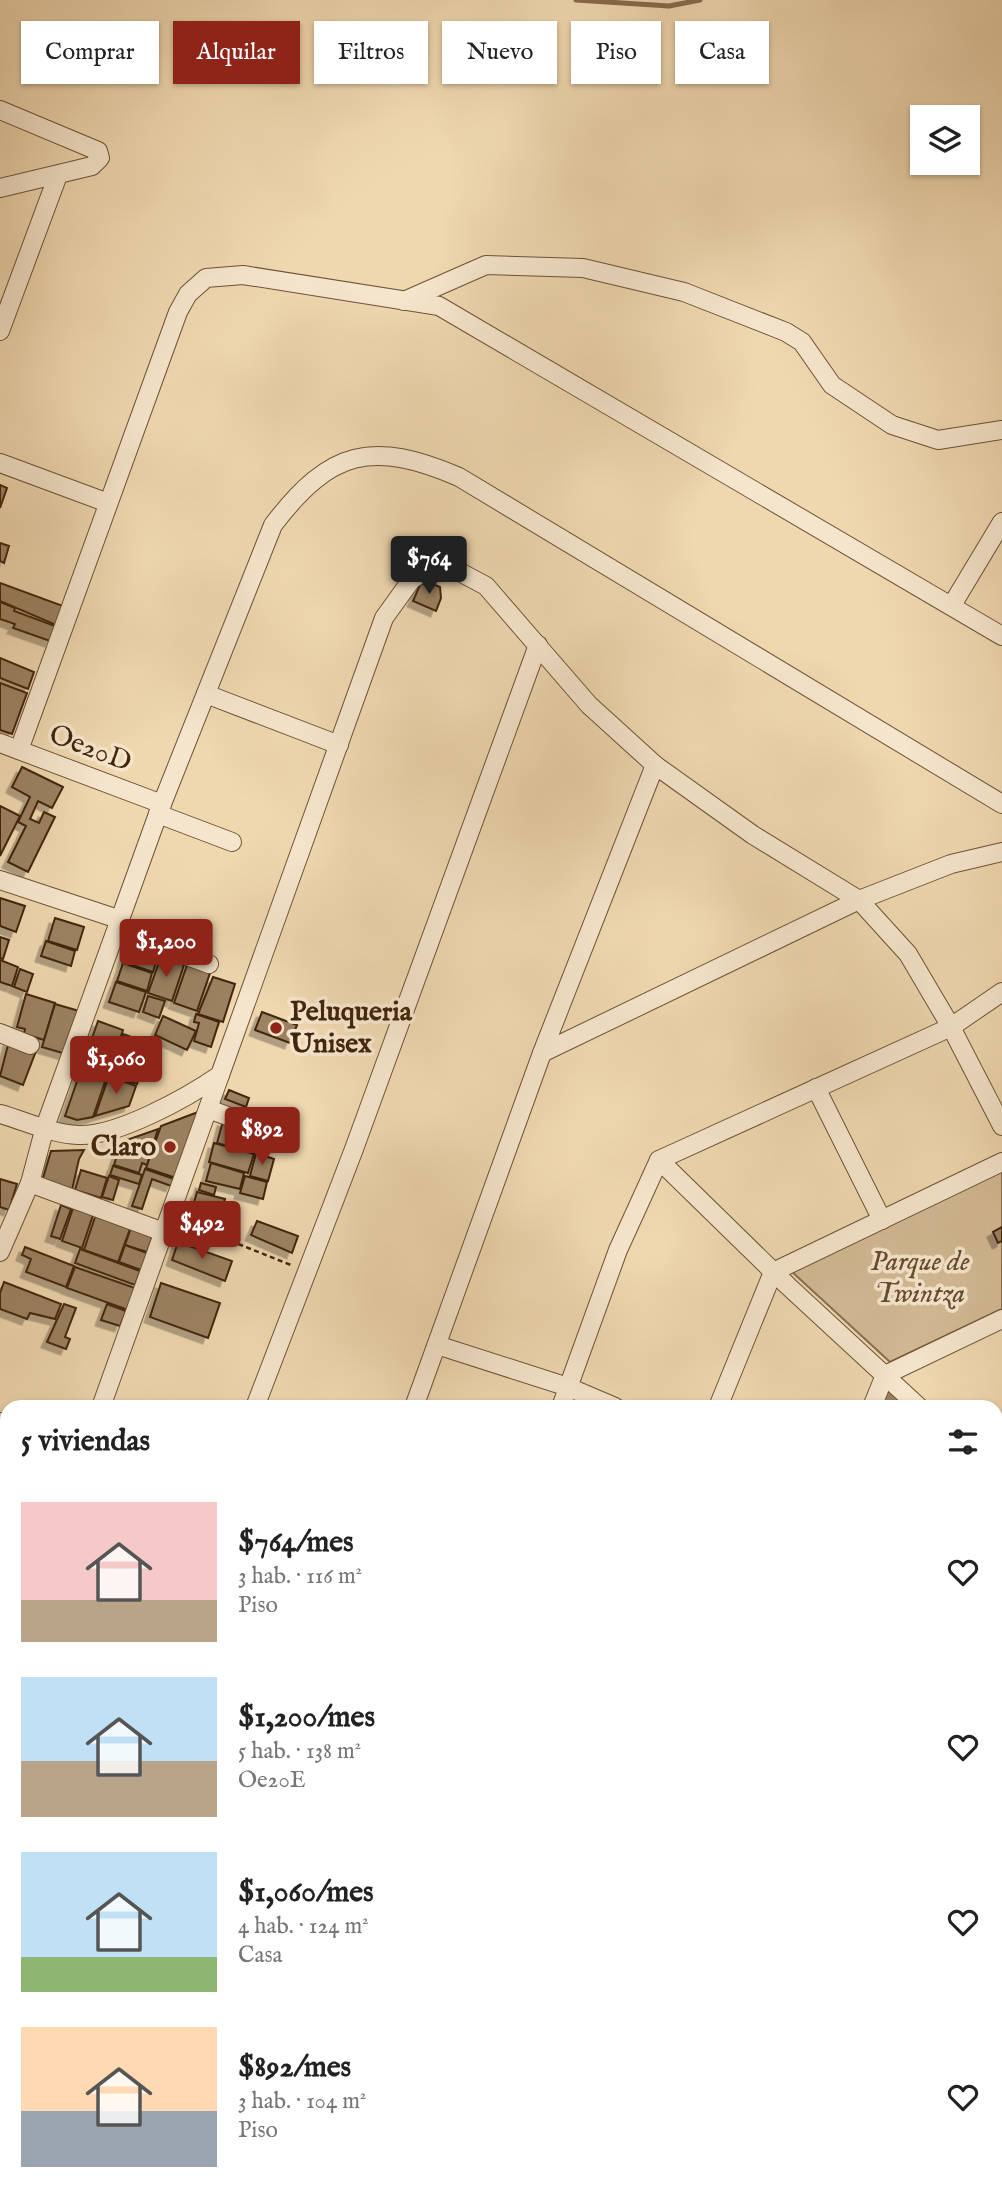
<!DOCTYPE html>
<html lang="es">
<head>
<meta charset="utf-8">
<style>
	:root { --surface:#fff; --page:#f2f2f2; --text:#222; --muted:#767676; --accent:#8f2418 }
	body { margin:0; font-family:"IM FELL English",serif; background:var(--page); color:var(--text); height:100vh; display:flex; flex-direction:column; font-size:26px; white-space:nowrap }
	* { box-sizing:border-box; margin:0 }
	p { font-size:23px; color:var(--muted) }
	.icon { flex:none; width:38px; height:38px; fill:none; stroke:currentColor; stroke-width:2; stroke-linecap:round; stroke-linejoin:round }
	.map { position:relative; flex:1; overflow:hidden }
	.panel { position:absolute; left:0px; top:1400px; width:1003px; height:800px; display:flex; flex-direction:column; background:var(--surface); border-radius:21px 21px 0 0; box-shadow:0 2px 5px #0004 }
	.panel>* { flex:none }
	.banner { position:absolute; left:21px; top:21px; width:961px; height:63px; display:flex; gap:14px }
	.tools { position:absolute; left:910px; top:105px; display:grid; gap:14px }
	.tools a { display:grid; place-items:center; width:70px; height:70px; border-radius:0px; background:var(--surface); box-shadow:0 2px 5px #0004; font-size:35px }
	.price { position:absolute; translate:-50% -60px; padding:0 16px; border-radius:7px; background:var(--accent); color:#fff; font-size:23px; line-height:46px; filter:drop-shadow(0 2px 4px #0008) }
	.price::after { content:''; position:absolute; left:50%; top:42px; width:21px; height:16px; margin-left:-10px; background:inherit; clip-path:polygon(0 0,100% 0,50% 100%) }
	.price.active { background:#222; color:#fff }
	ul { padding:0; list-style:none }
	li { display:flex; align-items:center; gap:21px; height:175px; padding:0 21px }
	li span { display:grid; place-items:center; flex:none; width:196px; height:140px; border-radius:0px; color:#555 }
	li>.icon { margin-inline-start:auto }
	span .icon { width:84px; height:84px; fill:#fffc; stroke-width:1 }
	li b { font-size:30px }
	h2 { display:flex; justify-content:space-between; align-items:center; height:84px; padding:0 21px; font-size:30px }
	.pill { padding:0 24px; border-radius:0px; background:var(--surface); box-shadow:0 2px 5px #0004; font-size:24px; line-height:63px }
	.pill.active { background:var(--accent); color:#fff }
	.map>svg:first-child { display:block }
	.green { fill:#d2b994; stroke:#8a6f50; stroke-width:2 }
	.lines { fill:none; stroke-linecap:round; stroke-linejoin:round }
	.stream { stroke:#866b4e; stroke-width:5 }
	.building { fill:#9c8262; stroke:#42250d; stroke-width:2; filter:url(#shadow) }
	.minor-casing { stroke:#6d5236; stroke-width:20 }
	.path { stroke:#42250d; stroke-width:2.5; stroke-dasharray:5 3.5; stroke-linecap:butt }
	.minor { stroke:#f5e5cc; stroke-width:18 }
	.poi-dot { fill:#8f2418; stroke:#f5e5cc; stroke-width:2.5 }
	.labels { text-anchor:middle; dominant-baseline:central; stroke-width:7; stroke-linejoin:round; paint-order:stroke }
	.street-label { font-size:28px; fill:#42250d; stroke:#f5e5cc }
	.poi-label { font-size:28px; font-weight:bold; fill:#42250d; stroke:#f5e5cc; text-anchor:start }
	.park-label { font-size:28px; font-style:italic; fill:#664a2f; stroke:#f5e5cc }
</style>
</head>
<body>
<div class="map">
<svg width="1002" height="2199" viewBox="0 0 1002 2199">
	<defs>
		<filter id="shadow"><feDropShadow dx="-5.5" dy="5.5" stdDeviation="0" flood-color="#0004"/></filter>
	</defs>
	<rect width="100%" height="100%" fill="#efd7b0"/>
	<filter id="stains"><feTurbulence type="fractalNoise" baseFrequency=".00286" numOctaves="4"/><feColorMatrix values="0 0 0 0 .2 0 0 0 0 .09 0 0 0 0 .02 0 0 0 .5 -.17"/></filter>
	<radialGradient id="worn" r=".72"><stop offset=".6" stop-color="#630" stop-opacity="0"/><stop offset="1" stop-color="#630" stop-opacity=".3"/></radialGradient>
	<path class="green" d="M1002 1169V1309L890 1362 790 1270Z"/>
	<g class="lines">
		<path class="stream" d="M576 0 669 6 700 0"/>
	</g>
	<g class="building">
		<path d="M0 485 7 488 0 508Z"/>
		<path d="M0 543 9 546 4 563 0 561Z"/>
		<path d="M428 582 440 587 441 598 436 611 413 601 420 585Z"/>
		<path d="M0 583 63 606 56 625 0 601Z"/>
		<path d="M0 602 15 608 14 611 55 626 50 641 13 628 15 624 0 619Z"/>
		<path d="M0 658 34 672 28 689 0 678Z"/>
		<path d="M0 683 27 693 12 734 0 730Z"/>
		<path d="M22 767 63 787 52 808 38 801 30 819 39 823 44 812 55 817 28 872 8 862 26 826 18 822 30 797 12 787Z"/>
		<path d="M0 806 20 816 0 856Z"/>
		<path d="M0 898 25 906 16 932 0 926Z"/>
		<path d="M55 918 84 927 77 950 48 941Z"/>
		<path d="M0 937 9 940 3 959 0 958Z"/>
		<path d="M46 941 75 951 71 966 41 956Z"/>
		<path d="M130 942 159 952 153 972 123 962Z"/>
		<path d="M161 957 184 965 172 1001 148 993Z"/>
		<path d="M0 960 18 967 12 986 0 982Z"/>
		<path d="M123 963 152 973 147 991 117 981Z"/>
		<path d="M187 965 210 973 197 1011 174 1003Z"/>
		<path d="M20 969 33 974 27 992 14 987Z"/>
		<path d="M213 977 235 984 223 1022 198 1014Z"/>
		<path d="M116 982 146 992 139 1012 109 1002Z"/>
		<path d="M26 994 55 1003 44 1040 24 1034 25 1029 17 1027Z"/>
		<path d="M148 996 165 1001 159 1018 143 1012Z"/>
		<path d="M55 1004 79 1011 66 1054 42 1047Z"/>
		<path d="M262 1012 297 1025 290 1043 255 1030Z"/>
		<path d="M196 1014 219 1022 211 1047 194 1041 199 1023 194 1022Z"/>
		<path d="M163 1016 196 1031 187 1050 155 1035Z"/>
		<path d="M98 1021 123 1030 108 1075 82 1067Z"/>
		<path d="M123 1034 151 1044 137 1084 109 1075Z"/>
		<path d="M9 1041 36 1051 23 1085 0 1076Z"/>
		<path d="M82 1067 107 1076 93 1117 77 1120 65 1116Z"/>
		<path d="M109 1076 136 1086 129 1106 95 1116Z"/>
		<path d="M229 1090 249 1098 246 1107 225 1099Z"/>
		<path d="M198 1112 176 1178 146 1168 161 1126Z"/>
		<path d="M223 1121 261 1132 255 1154 217 1143Z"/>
		<path d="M158 1129 147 1165 142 1163 139 1173 114 1165 121 1142Z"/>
		<path d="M214 1143 254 1154 248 1173 209 1162Z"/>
		<path d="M84 1150 79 1159 71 1194 41 1185 51 1151Z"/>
		<path d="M256 1153 274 1159 268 1181 250 1176Z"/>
		<path d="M211 1163 244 1173 240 1189 206 1181Z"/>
		<path d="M113 1166 142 1175 139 1184 110 1175Z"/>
		<path d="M145 1169 174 1179 171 1186 152 1179 142 1209 132 1206Z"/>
		<path d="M81 1170 107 1178 101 1198 75 1190Z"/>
		<path d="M109 1176 119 1180 113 1200 102 1197Z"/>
		<path d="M245 1176 267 1182 263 1199 240 1193Z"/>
		<path d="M0 1179 17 1184 9 1210 0 1207Z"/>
		<path d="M201 1183 216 1187 214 1195 199 1190Z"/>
		<path d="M197 1192 225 1199 218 1221 191 1213Z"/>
		<path d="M61 1205 71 1209 60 1239 51 1236Z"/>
		<path d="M73 1208 93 1215 82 1248 62 1241Z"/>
		<path d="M96 1214 131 1226 118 1262 84 1250Z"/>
		<path d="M257 1221 298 1236 292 1253 251 1235Z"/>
		<path d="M132 1225 154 1232 147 1252 125 1245Z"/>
		<path d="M1002 1227V1241L998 1243 993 1232Z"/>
		<path d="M178 1242 232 1261 225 1281 172 1260Z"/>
		<path d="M125 1245 147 1253 141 1270 119 1262Z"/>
		<path d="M25 1247 74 1266 66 1287 26 1272 31 1259 22 1255Z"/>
		<path d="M80 1249 140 1271 135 1285 75 1263Z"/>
		<path d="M75 1267 135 1288 128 1310 67 1288Z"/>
		<path d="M4 1282 61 1304 55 1319 30 1313 27 1319 0 1309V1293Z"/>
		<path d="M161 1283 220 1303 208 1338 150 1317Z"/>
		<path d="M64 1304 76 1308 65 1337 70 1339 66 1349 47 1342Z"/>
		<path d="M107 1304 126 1311 120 1326 101 1320Z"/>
		<path d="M887 1385 911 1407H879Z"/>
		<path d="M0 1730 7 1738V1783L0 1781Z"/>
		<path d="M1 1948 7 1949V1970L0 1968Z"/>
		<path d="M7 2020V2063L0 2062Z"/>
		<path d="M6 2102H7V2129L1 2127Z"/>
		<path d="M0 2152 7 2154V2183L0 2181Z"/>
	</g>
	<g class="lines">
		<g class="minor-casing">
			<g id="minor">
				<path d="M0 110 98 151 100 158 92 166 0 188"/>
				<path d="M404 301 486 265 583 268 684 292 786 332 802 342 832 385 892 425 938 440 1002 430"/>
				<path d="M0 331 58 175"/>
				<path d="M0 463 108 503"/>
				<path d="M952 605 1002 522"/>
				<path d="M206 694 339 745"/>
				<path d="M0 743 162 804"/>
				<path d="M19 750 178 312 188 294 206 278 243 275 439 306 1002 636"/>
				<path d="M158 814 232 842"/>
				<path d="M0 880 121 920"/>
				<path d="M118 930 209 964"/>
				<path d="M0 1033 30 1045"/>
				<path d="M542 1053 859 900 951 864 1002 852"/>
				<path d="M816 1088 882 1220"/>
				<path d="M208 1109 283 1136"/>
				<path d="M0 1114C25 1121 52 1134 78 1135 117 1137 188 1097 220 1075L384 618 412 579 425 572 456 570 486 586 589 705 655 765 753 835 859 900 908 954 951 1027 1002 1126"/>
				<path d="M659 1160 788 1286 919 1407"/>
				<path d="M30 1183 166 1233"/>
				<path d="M0 1252 30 1183 45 1127 158 814 273 525C331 449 372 440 459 477L1002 804"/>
				<path d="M437 1345 568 1387 615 1407"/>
				<path d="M101 1407 220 1075"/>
				<path d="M255 1407 354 1149 538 645"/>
				<path d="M414 1407 542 1053 655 765"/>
				<path d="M561 1407 618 1250 659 1160 951 1027 1002 992"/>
				<path d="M718 1407 773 1272 1002 1162"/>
				<path d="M872 1407 885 1375 1002 1319"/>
				<path d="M0 1422 7 1441"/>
				<path d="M996 1501 1002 1485"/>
				<path d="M996 1644 1002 1641"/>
				<path d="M0 1719 7 1727"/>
				<path d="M996 1748 1002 1745"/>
				<path d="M996 1852 1002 1912"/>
				<path d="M0 1872 7 1874"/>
				<path d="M0 2013 7 2014"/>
				<path d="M996 2040 1002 2039"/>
				<path d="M290 2193 317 2199"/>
				<path d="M458 2193 459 2199"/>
				<path d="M580 2193 581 2199"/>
				<path d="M694 2193 695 2199"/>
				<path d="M803 2193V2199"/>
				<path d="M917 2193V2199"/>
				<path d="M18 2199 19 2193"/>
				<path d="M262 2199 264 2193"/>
			</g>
		</g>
		<path class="path" d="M183 1222 291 1265"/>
		<use href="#minor" class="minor"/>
	</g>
	<g class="poi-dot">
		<circle cx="276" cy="1028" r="7"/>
		<circle cx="170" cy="1147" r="7"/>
	</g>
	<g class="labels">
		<g class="street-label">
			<text transform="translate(90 749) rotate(21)">Oe20D</text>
		</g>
		<g class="poi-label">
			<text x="290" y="1012">Peluqueria<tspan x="290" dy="32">Unisex</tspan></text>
			<text x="156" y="1147" text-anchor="end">Claro</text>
		</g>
		<g class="park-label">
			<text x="920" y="1262">Parque de<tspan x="920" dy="32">Twintza</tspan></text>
		</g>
	</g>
	<rect width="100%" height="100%" filter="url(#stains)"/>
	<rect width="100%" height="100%" fill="url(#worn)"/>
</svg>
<div class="tools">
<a><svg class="icon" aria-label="layers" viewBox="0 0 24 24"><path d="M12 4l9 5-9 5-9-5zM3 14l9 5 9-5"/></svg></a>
</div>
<b class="price active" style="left:429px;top:596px">$764</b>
<b class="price" style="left:166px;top:979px">$1,200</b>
<b class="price" style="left:116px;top:1096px">$1,060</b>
<b class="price" style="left:262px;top:1167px">$892</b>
<b class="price" style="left:202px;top:1261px">$492</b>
<div class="banner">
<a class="pill">Comprar</a>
<a class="pill active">Alquilar</a>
<a class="pill">Filtros</a>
<a class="pill">Nuevo</a>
<a class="pill">Piso</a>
<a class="pill">Casa</a>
</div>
<section class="panel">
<h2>5 viviendas<svg class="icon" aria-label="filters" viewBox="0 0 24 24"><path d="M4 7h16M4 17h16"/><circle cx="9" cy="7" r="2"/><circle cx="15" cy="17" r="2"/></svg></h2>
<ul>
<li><span style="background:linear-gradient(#f6c9c9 70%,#b9a48a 0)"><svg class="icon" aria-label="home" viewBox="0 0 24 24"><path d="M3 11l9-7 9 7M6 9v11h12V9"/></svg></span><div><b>$764/mes</b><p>3 hab. · 116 m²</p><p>Piso</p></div><svg class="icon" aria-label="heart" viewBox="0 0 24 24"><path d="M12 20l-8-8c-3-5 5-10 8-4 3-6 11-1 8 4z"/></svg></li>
<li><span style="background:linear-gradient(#bfe0f5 60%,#b9a48a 0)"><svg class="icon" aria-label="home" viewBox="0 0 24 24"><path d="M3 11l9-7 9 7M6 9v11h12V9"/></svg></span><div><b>$1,200/mes</b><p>5 hab. · 138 m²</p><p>Oe20E</p></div><svg class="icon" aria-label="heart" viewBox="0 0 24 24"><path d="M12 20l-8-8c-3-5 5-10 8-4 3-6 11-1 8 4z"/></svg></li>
<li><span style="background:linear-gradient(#bfe0f5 75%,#8fb573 0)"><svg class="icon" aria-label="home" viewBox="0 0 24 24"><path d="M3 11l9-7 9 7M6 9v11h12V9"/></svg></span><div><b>$1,060/mes</b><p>4 hab. · 124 m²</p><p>Casa</p></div><svg class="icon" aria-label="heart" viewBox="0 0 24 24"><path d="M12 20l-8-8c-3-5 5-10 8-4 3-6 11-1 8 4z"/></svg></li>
<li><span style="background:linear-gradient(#ffd9b3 60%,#9aa5b1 0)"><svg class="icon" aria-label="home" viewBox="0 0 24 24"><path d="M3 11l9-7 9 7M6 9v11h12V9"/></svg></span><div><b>$892/mes</b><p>3 hab. · 104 m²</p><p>Piso</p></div><svg class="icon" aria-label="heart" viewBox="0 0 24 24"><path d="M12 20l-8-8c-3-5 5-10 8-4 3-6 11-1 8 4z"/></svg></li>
</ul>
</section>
</div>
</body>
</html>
